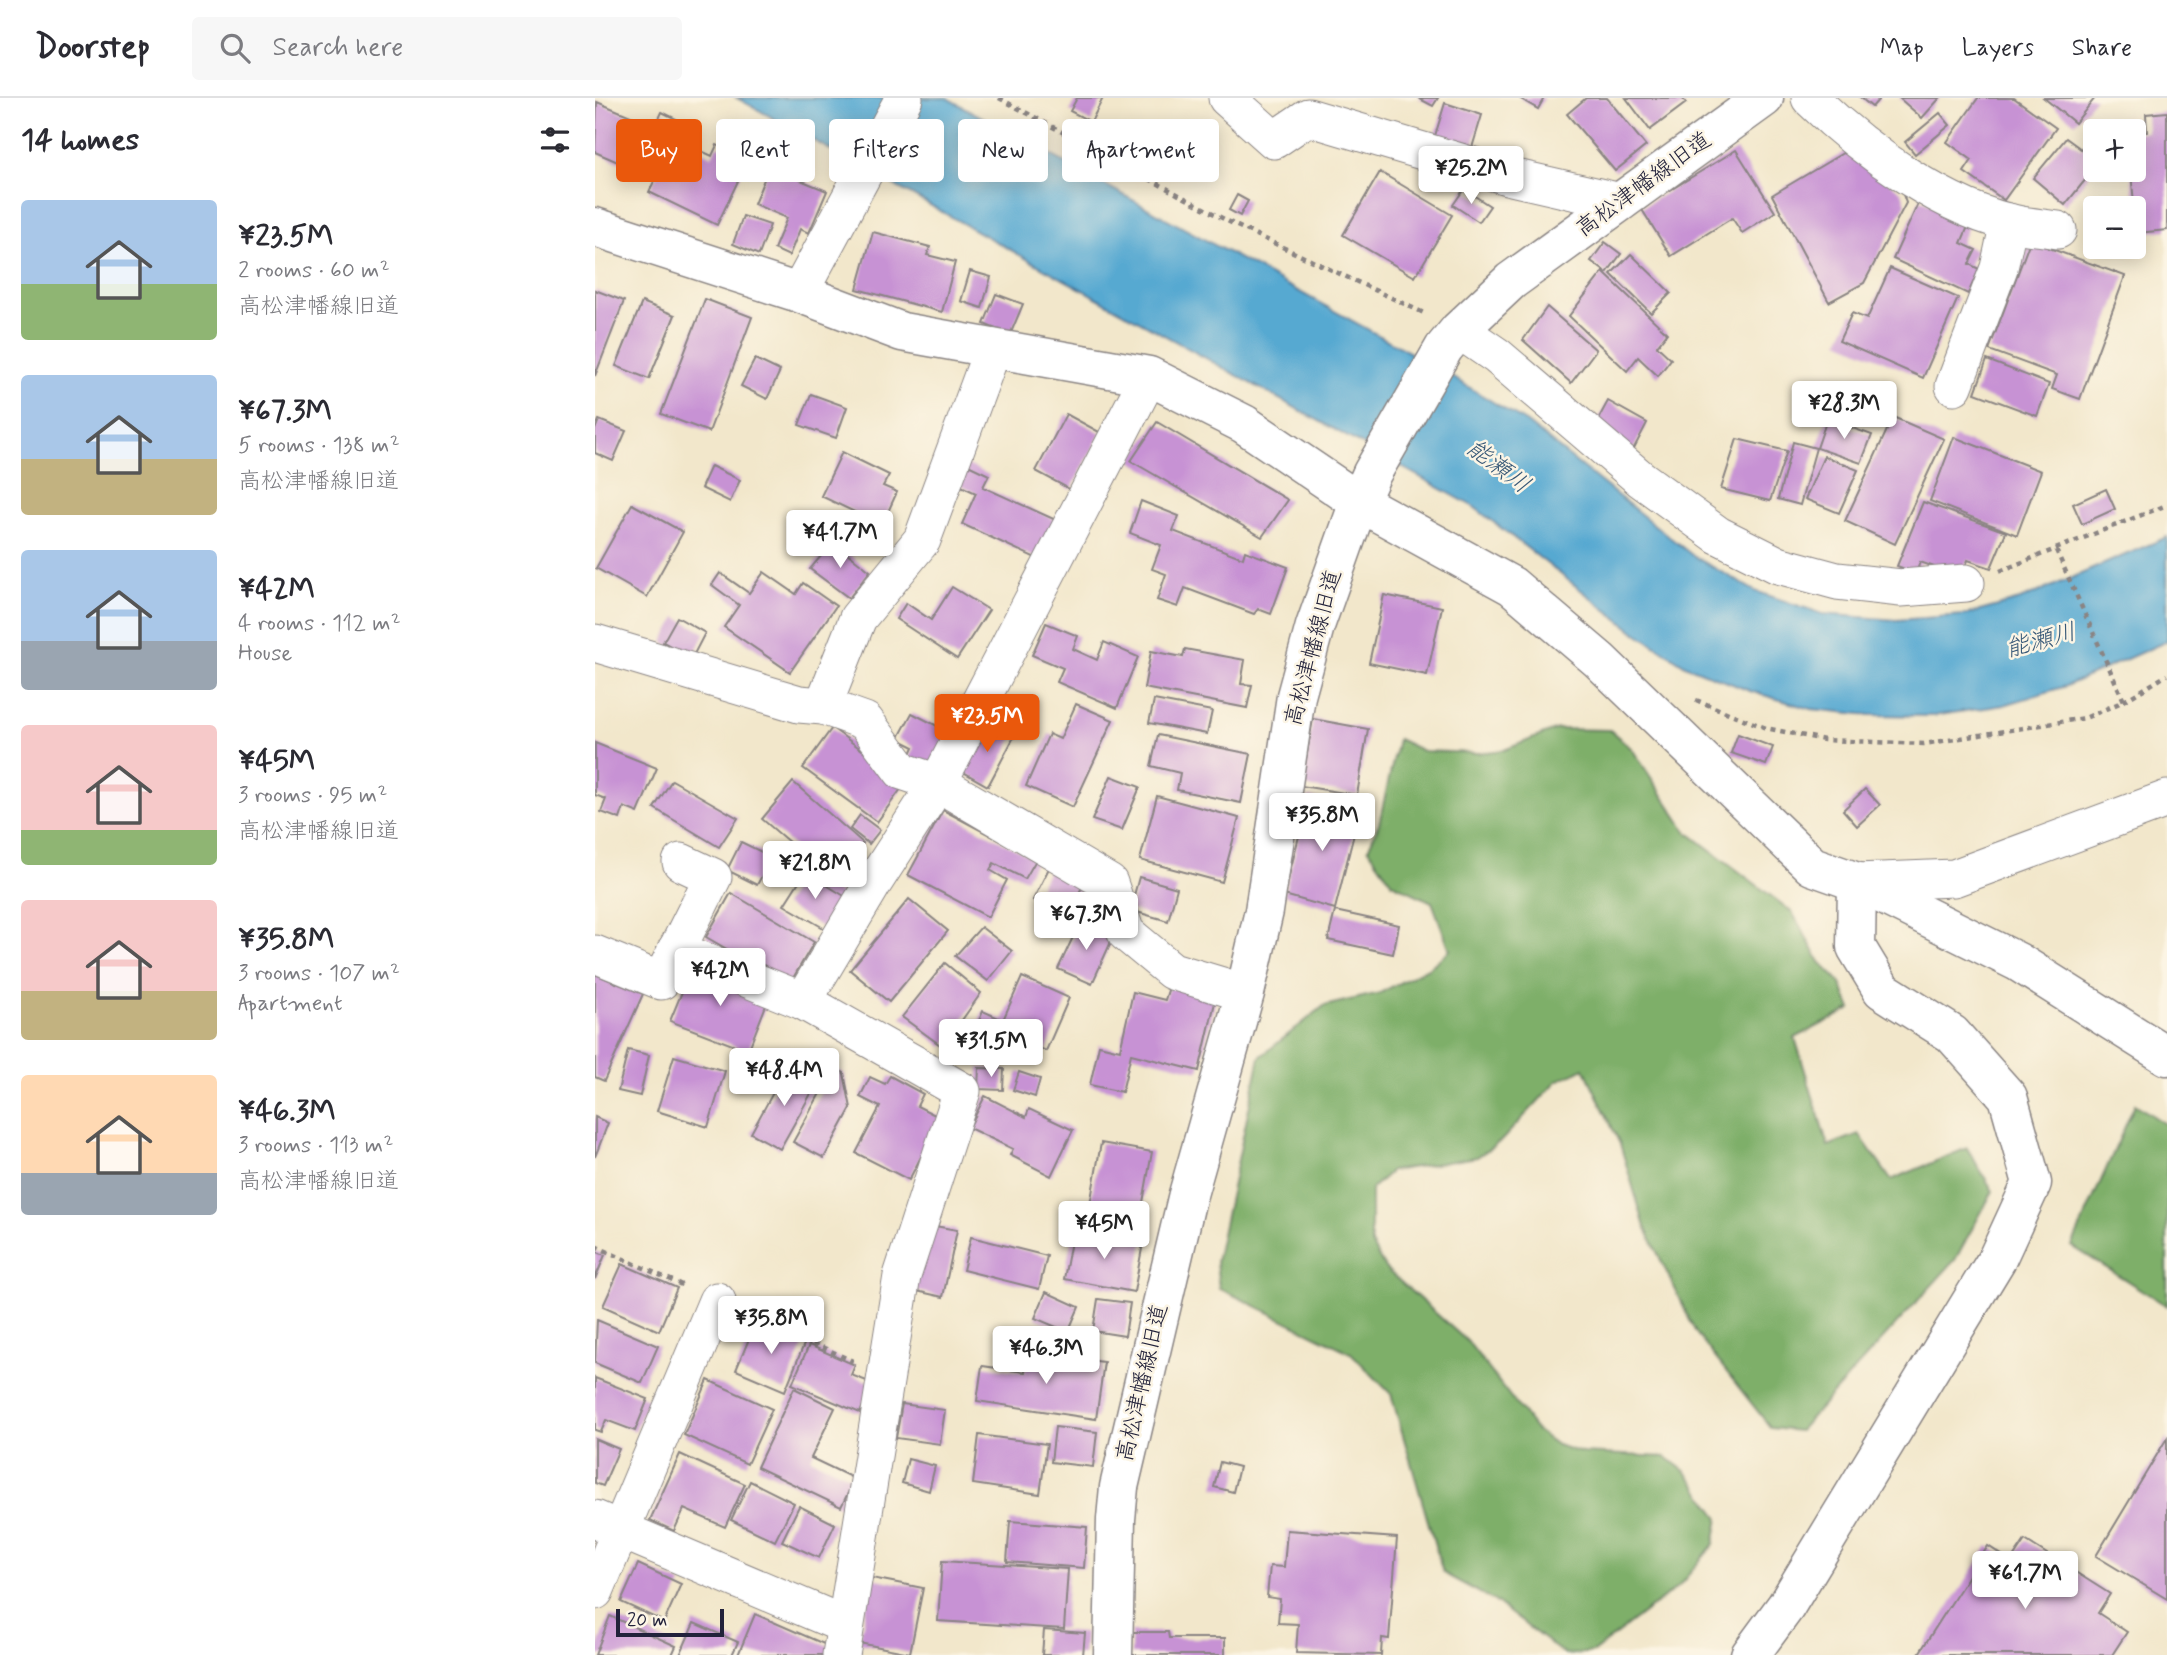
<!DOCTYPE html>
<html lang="en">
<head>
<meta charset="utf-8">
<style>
	:root { --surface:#fff; --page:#f7f7f7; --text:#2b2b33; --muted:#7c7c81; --line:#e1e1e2; --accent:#ea580c }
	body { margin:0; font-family:Mynerve,"Klee One",sans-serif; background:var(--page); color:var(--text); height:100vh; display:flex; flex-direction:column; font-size:26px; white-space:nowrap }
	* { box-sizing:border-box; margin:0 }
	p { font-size:23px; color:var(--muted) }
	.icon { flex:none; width:38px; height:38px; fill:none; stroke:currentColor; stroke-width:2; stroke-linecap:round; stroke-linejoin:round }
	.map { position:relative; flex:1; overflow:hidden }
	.panel { display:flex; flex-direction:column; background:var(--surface); width:595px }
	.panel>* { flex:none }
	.banner { position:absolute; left:21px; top:21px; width:665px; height:63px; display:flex; gap:14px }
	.tools { position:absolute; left:1488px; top:21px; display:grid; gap:14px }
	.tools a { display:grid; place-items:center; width:63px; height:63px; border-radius:7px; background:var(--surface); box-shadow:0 4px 18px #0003; font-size:35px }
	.scale { position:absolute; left:21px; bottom:18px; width:108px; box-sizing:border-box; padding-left:7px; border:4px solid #22223b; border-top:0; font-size:19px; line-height:24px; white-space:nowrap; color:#22223b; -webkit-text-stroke:5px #fcf5e5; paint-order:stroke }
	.price { position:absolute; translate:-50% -60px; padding:0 16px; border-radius:7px; background:#fff; color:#222; font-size:23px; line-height:46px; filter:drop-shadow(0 2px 4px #0008) }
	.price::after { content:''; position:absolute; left:50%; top:42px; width:21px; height:16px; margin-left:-10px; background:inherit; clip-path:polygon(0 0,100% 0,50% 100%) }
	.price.active { background:var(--accent); color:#fff }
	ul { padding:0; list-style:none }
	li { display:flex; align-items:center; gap:21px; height:175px; padding:0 21px }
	li span { display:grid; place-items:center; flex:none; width:196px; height:140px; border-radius:7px; color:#555 }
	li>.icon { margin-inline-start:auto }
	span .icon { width:84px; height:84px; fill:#fffc; stroke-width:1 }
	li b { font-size:30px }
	h2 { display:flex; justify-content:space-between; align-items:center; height:84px; padding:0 21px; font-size:30px }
	.tag { padding:0 24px; border-radius:7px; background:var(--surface); box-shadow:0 4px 18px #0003; font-size:24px; line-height:63px }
	.tag.active { background:var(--accent); color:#fff }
	header { display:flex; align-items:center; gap:42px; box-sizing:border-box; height:98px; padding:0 35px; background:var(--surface); border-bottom:2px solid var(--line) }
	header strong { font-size:33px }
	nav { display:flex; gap:38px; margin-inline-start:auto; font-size:24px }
	.search { width:490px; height:63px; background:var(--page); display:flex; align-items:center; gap:18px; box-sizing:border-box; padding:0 24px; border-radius:7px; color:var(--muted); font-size:26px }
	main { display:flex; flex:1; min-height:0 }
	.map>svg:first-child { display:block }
	.forest { fill:#7eaf69; stroke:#506852; stroke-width:2 }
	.water { fill:#56a9d1; stroke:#3c6686; stroke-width:2 }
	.building { fill:#c792d4 }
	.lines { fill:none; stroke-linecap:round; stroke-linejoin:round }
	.minor-casing { stroke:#8a8483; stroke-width:39 }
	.tertiary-casing { stroke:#8a8483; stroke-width:41 }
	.path { stroke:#8a8483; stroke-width:4.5; stroke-dasharray:5 5; stroke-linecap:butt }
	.minor { stroke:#fff; stroke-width:37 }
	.tertiary { stroke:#fff; stroke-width:38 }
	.labels { text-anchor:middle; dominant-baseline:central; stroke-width:5; stroke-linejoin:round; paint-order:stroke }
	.street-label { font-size:23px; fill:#22223b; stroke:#fcf5e5 }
	.water-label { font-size:24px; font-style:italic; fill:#375877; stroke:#fcf5e5 }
</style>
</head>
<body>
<header>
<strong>Doorstep</strong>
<div class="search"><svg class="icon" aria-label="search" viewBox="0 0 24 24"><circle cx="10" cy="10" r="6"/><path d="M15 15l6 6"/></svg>Search here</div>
<nav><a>Map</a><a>Layers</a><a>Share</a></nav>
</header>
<main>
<section class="panel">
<h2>14 homes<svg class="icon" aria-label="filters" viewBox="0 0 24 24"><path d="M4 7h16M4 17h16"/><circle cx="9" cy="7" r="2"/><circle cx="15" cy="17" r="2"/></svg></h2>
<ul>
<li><span style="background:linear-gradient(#a9c7e8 60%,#8fb573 0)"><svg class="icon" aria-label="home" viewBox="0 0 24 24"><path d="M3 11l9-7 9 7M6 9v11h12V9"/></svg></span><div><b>¥23.5M</b><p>2 rooms · 60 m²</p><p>高松津幡線旧道</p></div></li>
<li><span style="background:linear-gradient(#a9c7e8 60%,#c2b280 0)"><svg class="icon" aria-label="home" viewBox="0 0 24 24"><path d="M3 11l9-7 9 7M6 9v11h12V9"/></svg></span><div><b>¥67.3M</b><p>5 rooms · 138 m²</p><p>高松津幡線旧道</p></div></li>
<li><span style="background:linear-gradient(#a9c7e8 65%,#9aa5b1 0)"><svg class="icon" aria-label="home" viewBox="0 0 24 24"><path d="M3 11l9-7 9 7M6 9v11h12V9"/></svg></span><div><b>¥42M</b><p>4 rooms · 112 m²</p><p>House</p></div></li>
<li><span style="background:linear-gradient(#f6c9c9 75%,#8fb573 0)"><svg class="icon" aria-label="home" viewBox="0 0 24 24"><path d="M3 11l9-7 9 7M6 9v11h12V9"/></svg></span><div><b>¥45M</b><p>3 rooms · 95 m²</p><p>高松津幡線旧道</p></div></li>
<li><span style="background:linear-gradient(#f6c9c9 65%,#c2b280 0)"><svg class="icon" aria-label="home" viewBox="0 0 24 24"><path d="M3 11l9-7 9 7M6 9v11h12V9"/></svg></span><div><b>¥35.8M</b><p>3 rooms · 107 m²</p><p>Apartment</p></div></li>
<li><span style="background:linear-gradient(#ffd9b3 70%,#9aa5b1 0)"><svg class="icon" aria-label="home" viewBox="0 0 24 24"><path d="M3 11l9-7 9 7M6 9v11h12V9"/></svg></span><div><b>¥46.3M</b><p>3 rooms · 113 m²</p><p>高松津幡線旧道</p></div></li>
</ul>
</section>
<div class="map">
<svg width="1572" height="1557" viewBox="0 0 1572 1557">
	<rect width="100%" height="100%" fill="#fcf5e5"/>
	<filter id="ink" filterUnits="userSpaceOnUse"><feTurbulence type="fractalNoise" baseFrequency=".0143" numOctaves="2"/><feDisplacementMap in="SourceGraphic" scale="14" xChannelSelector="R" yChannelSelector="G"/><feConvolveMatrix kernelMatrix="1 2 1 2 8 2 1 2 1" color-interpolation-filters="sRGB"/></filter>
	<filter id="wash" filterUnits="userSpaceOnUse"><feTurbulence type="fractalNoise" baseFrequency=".00686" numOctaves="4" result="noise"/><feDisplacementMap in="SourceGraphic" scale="28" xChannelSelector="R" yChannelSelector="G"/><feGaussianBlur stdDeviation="1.57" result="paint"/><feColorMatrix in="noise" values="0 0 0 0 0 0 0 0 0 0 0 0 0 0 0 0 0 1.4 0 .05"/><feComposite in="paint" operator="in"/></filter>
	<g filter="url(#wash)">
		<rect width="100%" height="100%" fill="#f2e7cb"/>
		<g class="forest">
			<path d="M962 631 1015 632 1037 651 1092 734 1197 814 1225 864 1245 884 1256 911 1200 940 1233 1048 1264 1036 1296 1082 1372 1050 1398 1093 1360 1162 1204 1333 1176 1330 1101 1235 1050 1129 1025 1046 989 970 962 983 906 1043 882 1059 796 1073 776 1091V1146L790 1170 873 1244 941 1332 962 1347 987 1355 1071 1359 1091 1374 1124 1420 1119 1446 1084 1488 998 1554 970 1557 898 1502 848 1475 796 1296 756 1255 624 1190 621 1164 665 959 729 908 785 895 835 869 855 852 837 804 797 785 773 751 784 725 803 641 828 653 883 655 909 652Z"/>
			<path d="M1540 1006 1572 1027V1208L1477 1148Z"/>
		</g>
		<path class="water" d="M142 0H352L836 266 932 325 1097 457 1160 493 1228 516 1301 522 1370 517 1425 502 1572 439V543L1471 588 1409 607 1338 618 1275 617 1216 611 1155 593 1092 568 1040 534 879 409Z"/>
		<g id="blocks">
			<g class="building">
				<path d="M482 0H508L496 24 475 13Z"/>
				<path d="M823 0H843L838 8Z"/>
				<path d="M924 0H949L943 11Z"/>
				<path d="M991 0H1012L1051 48 1020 73 972 16Z"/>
				<path d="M1031 0H1087L1091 5 1055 32Z"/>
				<path d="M1266 0H1285L1277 9Z"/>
				<path d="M1304 0H1345L1327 20Z"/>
				<path d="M1383 0H1419L1461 30 1409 102 1369 74 1377 62 1352 44Z"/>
				<path d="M1449 0H1500L1480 25Z"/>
				<path d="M2 4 43 21 25 65 0 54Z"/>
				<path d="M850 5 887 17 876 53 839 41Z"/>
				<path d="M67 14 95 28 87 44 117 58 122 47 153 62 122 127 54 94 75 49 55 40Z"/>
				<path d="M1572 14V132L1542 135 1536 75 1515 76V72H1538V34H1552L1551 16Z"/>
				<path d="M1345 15 1355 27 1320 56 1310 44Z"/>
				<path d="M1471 40 1486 51 1491 44 1500 51V70L1470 107 1438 80Z"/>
				<path d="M1141 52 1180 114 1147 135 1137 120 1076 158 1046 110Z"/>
				<path d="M1253 52 1307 94 1311 105 1269 185 1234 204 1177 97Z"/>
				<path d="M174 69 232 93 214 135 205 131 194 158 179 151 192 120 159 106Z"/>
				<path d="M785 74 857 117 820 179 748 137Z"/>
				<path d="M869 91 895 108 884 124 858 107Z"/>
				<path d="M642 97 653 103 645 118 634 112Z"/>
				<path d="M1325 101 1375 124 1366 145 1381 152 1374 166 1384 171 1373 196 1298 161Z"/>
				<path d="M148 118 175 127 164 157 138 146Z"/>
				<path d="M278 134 335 149 332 157 360 164 347 214 262 191Z"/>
				<path d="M1435 143 1530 178 1485 301 1457 291 1462 277 1394 252Z"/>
				<path d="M1010 144 1026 156 1012 175 996 163Z"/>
				<path d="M1036 156 1076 195 1056 215 1016 176Z"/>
				<path d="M1295 170 1363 200 1328 280 1244 243 1257 215 1272 221Z"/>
				<path d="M375 173 396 179 387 210 366 203Z"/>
				<path d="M1008 174 1072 235 1062 248 1076 261 1063 278 1043 259 1032 273 974 218Z"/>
				<path d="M0 192 29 203 0 278Z"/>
				<path d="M401 196 428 206 415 237 389 226Z"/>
				<path d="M110 201 157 219 114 334 66 316Z"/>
				<path d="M47 204 80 217 54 281 21 268Z"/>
				<path d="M952 209 1001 252 976 285 928 242Z"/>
				<path d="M160 261 185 273 172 301 146 288Z"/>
				<path d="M1392 262 1454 286 1442 318 1380 295Z"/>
				<path d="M216 296 252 309 241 340 204 327Z"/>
				<path d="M1013 303 1052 325 1038 352 999 329Z"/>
				<path d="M471 316 506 335 476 392 441 373Z"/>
				<path d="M1298 319 1349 341 1300 446 1250 423Z"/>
				<path d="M1232 321 1277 337 1266 365 1222 350Z"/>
				<path d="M4 322 31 333 18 363 0 355V332Z"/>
				<path d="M562 324 693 402 667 439 536 363Z"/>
				<path d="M1359 339 1446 373 1422 437 1335 403Z"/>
				<path d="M1142 341 1192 353 1175 403 1126 391Z"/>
				<path d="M1198 344 1221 350 1205 407 1183 401Z"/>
				<path d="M247 354 294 377 288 388 302 394 287 427 226 398Z"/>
				<path d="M1229 358 1263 372 1244 415 1210 401Z"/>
				<path d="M371 366 394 377 388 389 463 423 445 462 367 426 381 395 362 386Z"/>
				<path d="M116 368 145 382 135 404 106 390Z"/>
				<path d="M1511 391 1520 411 1487 426 1478 406Z"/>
				<path d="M546 403 584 418 578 433 648 460 650 453 693 469 676 516 663 511 659 516 590 490 583 509 562 502 571 476 557 471 566 447 535 435Z"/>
				<path d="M1328 404 1411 434 1396 470 1373 462 1366 478 1325 464 1321 475 1302 468Z"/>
				<path d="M37 406 88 434 52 499 1 470Z"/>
				<path d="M238 444 275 473 254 500 215 471Z"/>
				<path d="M169 474 201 496 208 485 241 508 195 574 129 529 144 507 117 487 125 475 154 495Z"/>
				<path d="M357 489 394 512 362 561 301 521 311 505 336 522Z"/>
				<path d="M789 497 847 509 832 577 774 565Z"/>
				<path d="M82 519 110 535 97 560 68 544Z"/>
				<path d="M451 525 483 538 478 551 502 562 509 544 543 559 522 610 462 584 468 570 437 557Z"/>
				<path d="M590 551 650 562 646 586 657 587 652 610 549 590 556 553 588 559Z"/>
				<path d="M559 602 617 613 612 636 554 625Z"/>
				<path d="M481 606 518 622 478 709 431 688 454 636 465 641Z"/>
				<path d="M402 607 430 621 423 635 395 622Z"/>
				<path d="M317 615 354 634 335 671 314 660 319 649 303 641Z"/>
				<path d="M718 621 773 631 762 697 706 688Z"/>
				<path d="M391 624 419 639 393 688 365 672Z"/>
				<path d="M237 630 311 684 282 724 208 670Z"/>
				<path d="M1143 636 1178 649 1171 667 1136 655Z"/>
				<path d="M563 637 656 656 646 705 582 692 585 675 556 668Z"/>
				<path d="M0 645 62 670 43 715 29 709 25 721 6 714 11 701 0 697Z"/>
				<path d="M516 678 545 689 527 732 497 722Z"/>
				<path d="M77 682 143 720 124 749 59 710Z"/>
				<path d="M198 684 268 745 237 781 167 721Z"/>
				<path d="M1270 691 1285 707 1262 728 1248 712Z"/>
				<path d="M562 698 644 720 627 784 545 762Z"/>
				<path d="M714 699 765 712 740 811 689 797Z"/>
				<path d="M348 712 441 762 430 781 399 765 395 772 412 782 393 819 313 777Z"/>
				<path d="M265 717 285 732 274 746 255 731Z"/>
				<path d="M146 744 177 759 162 787 132 772Z"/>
				<path d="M455 768 489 785 472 820 438 802Z"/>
				<path d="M210 774 251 799 232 832 189 807Z"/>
				<path d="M544 779 582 790 573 823 535 812Z"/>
				<path d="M136 795 219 844 194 887 111 839Z"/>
				<path d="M314 801 353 833 294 904 255 872Z"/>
				<path d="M740 813 804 827 798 856 733 842Z"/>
				<path d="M486 822 519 837 497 886 463 871Z"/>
				<path d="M386 829 417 853 393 883 360 858Z"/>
				<path d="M350 865 386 895 348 949 307 919Z"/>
				<path d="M98 867 175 897 153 953 75 923Z"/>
				<path d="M0 876 48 896 9 983 0 979Z"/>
				<path d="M427 879 474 900 451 953 414 937 409 948 379 934 388 913 408 922Z"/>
				<path d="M574 889 621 900 604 973 536 956 527 994 495 987 504 947 525 952 538 894 570 902Z"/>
				<path d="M33 952 54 957 45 998 23 993Z"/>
				<path d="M79 958 130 973 113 1029 62 1013Z"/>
				<path d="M192 969 222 985 185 1051 156 1035Z"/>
				<path d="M239 970 249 975 256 1010 229 1060 198 1044Z"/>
				<path d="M384 970 409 971 408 992 383 991Z"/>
				<path d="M424 974 445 981 440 999 418 992Z"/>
				<path d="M295 978 328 996 322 1008 346 1020 314 1082 261 1055 285 1009 265 999 275 979 290 986Z"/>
				<path d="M390 998 431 1019 434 1011 478 1032 456 1078 415 1057 418 1051 374 1030Z"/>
				<path d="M0 1019 13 1025 0 1059Z"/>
				<path d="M506 1045 557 1054 544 1127 493 1118Z"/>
				<path d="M329 1126 362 1132 348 1199 317 1192Z"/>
				<path d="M478 1132 548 1145 539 1194 469 1181Z"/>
				<path d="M376 1139 452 1158 444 1191 368 1172Z"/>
				<path d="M0 1153 10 1157 0 1181Z"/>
				<path d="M27 1166 82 1190 64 1233 8 1208Z"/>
				<path d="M451 1194 484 1209 473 1234 440 1220Z"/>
				<path d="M503 1201 535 1205 530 1238 498 1233Z"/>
				<path d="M2 1222 63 1248 47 1285 0 1265Z"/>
				<path d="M161 1224 210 1244 190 1293 141 1272Z"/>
				<path d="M214 1247 260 1267 256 1277 277 1285 265 1315 197 1286Z"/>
				<path d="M432 1254 509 1264 501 1321 382 1303 387 1268 430 1274Z"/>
				<path d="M0 1280 53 1301 40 1333 11 1322 6 1334 0 1332Z"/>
				<path d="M113 1282 177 1311 152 1366 89 1337Z"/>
				<path d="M199 1290 240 1310 216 1360 260 1381 246 1409 162 1369Z"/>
				<path d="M307 1306 350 1312 345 1346 301 1340Z"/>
				<path d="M460 1329 502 1334 498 1369 456 1364Z"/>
				<path d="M384 1337 452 1346 445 1396 378 1386Z"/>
				<path d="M1572 1340V1501L1501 1458Z"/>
				<path d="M0 1341 24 1351 8 1388 0 1385Z"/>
				<path d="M85 1356 150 1386 130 1429 89 1411 79 1433 55 1422Z"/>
				<path d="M313 1361 340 1368 334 1393 307 1385Z"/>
				<path d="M625 1364 644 1369 638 1394 619 1389Z"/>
				<path d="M155 1383 199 1405 180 1443 136 1422Z"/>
				<path d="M204 1408 240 1426 224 1460 187 1443Z"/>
				<path d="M415 1423 492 1429 489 1470 412 1464Z"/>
				<path d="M692 1432 802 1440 794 1541 787 1540 786 1557 701 1555 703 1526 683 1525 685 1501 672 1499 675 1468 689 1469Z"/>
				<path d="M1430 1442 1515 1496 1503 1515 1532 1534 1517 1557H1323L1393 1448 1416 1463Z"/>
				<path d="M347 1463 473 1471 469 1531 343 1523Z"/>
				<path d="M43 1466 86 1486 69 1524 26 1504Z"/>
				<path d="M277 1480 328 1490 315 1555 264 1545Z"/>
				<path d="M160 1516 236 1549 233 1557H143Z"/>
				<path d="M15 1518 81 1548 77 1557H0Z"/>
				<path d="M99 1525 143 1544 137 1557H85Z"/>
				<path d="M449 1532 490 1535 488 1557H447Z"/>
				<path d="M536 1534H573L574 1540H630V1557H536Z"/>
			</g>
		</g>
	</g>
	<g filter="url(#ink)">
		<use href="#blocks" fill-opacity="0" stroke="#8a8483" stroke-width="2"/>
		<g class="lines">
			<g class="minor-casing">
				<g id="minor">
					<path d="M632 0 679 42 713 19 912 78 1026 104"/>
					<path d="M1215 0C1268 52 1351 113 1426 127 1438 129 1451 130 1463 132"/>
					<path d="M204 195 309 0"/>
					<path d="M864 232 902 258 1046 381 1123 437 1183 467 1242 483 1306 490 1371 485"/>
					<path d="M1359 288 1404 170 1414 124"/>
					<path d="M0 545 204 606 228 608 270 623 307 673 343 685 514 785 531 835 577 873 650 895"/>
					<path d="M228 608 263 520 327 442 398 250"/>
					<path d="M1262 784 1359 780 1572 701"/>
					<path d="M81 852 208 903 367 993 307 1178 246 1557"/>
					<path d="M0 856 66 883 118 779 86 764"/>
					<path d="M208 903 277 787 343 685 554 278"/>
					<path d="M0 1421 250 1527"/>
					<path d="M0 1493 122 1203"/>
				</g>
			</g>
			<g class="tertiary-casing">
				<g id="tertiary">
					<path d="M0 129 204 195 307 234 554 278 649 326 764 404 917 488 1004 562 1217 768 1262 784 1423 864 1572 958"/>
					<path d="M518 1557 521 1421 524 1389 592 1100 650 895 669 813 701 598 720 528 764 404 777 375 849 250 864 232 916 183 1169 0"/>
					<path d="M1155 1557 1191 1508 1402 1161 1437 1085 1413 999 1357 936 1287 892 1261 849 1262 784"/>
				</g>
			</g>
			<g class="path">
				<path d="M404 0 640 127 831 216"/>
				<path d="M1461 452 1529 603"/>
				<path d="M1405 473 1572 407"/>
				<path d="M1101 602 1171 630 1229 642 1329 646 1490 620 1529 603 1572 577"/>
				<path d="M0 1148 89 1188"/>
				<path d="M154 1217 258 1263"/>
			</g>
			<use href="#minor" class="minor"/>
			<use href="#tertiary" class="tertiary"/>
		</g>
	</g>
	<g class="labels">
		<g class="street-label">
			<text transform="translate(1049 87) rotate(-36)">高松津幡線旧道</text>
			<text transform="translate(719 550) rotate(-75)">高松津幡線旧道</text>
			<text transform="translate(548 1285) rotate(-77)">高松津幡線旧道</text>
		</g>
		<g class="water-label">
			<text transform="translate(903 369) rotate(37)">能瀬川</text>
			<text transform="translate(1446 543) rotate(-15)">能瀬川</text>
		</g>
	</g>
</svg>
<div class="tools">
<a>+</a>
<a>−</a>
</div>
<div class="scale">20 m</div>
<b class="price" style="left:876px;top:108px">¥25.2M</b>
<b class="price" style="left:1249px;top:343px">¥28.3M</b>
<b class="price" style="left:245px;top:472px">¥41.7M</b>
<b class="price active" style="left:392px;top:656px">¥23.5M</b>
<b class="price" style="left:727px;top:755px">¥35.8M</b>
<b class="price" style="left:220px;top:803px">¥21.8M</b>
<b class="price" style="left:491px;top:854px">¥67.3M</b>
<b class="price" style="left:125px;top:910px">¥42M</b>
<b class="price" style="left:396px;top:981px">¥31.5M</b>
<b class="price" style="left:189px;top:1010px">¥48.4M</b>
<b class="price" style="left:509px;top:1163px">¥45M</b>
<b class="price" style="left:176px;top:1258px">¥35.8M</b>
<b class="price" style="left:451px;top:1288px">¥46.3M</b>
<b class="price" style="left:1430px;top:1513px">¥61.7M</b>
<div class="banner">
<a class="tag active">Buy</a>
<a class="tag">Rent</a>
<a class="tag">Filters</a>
<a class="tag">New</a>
<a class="tag">Apartment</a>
</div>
</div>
</main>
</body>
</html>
